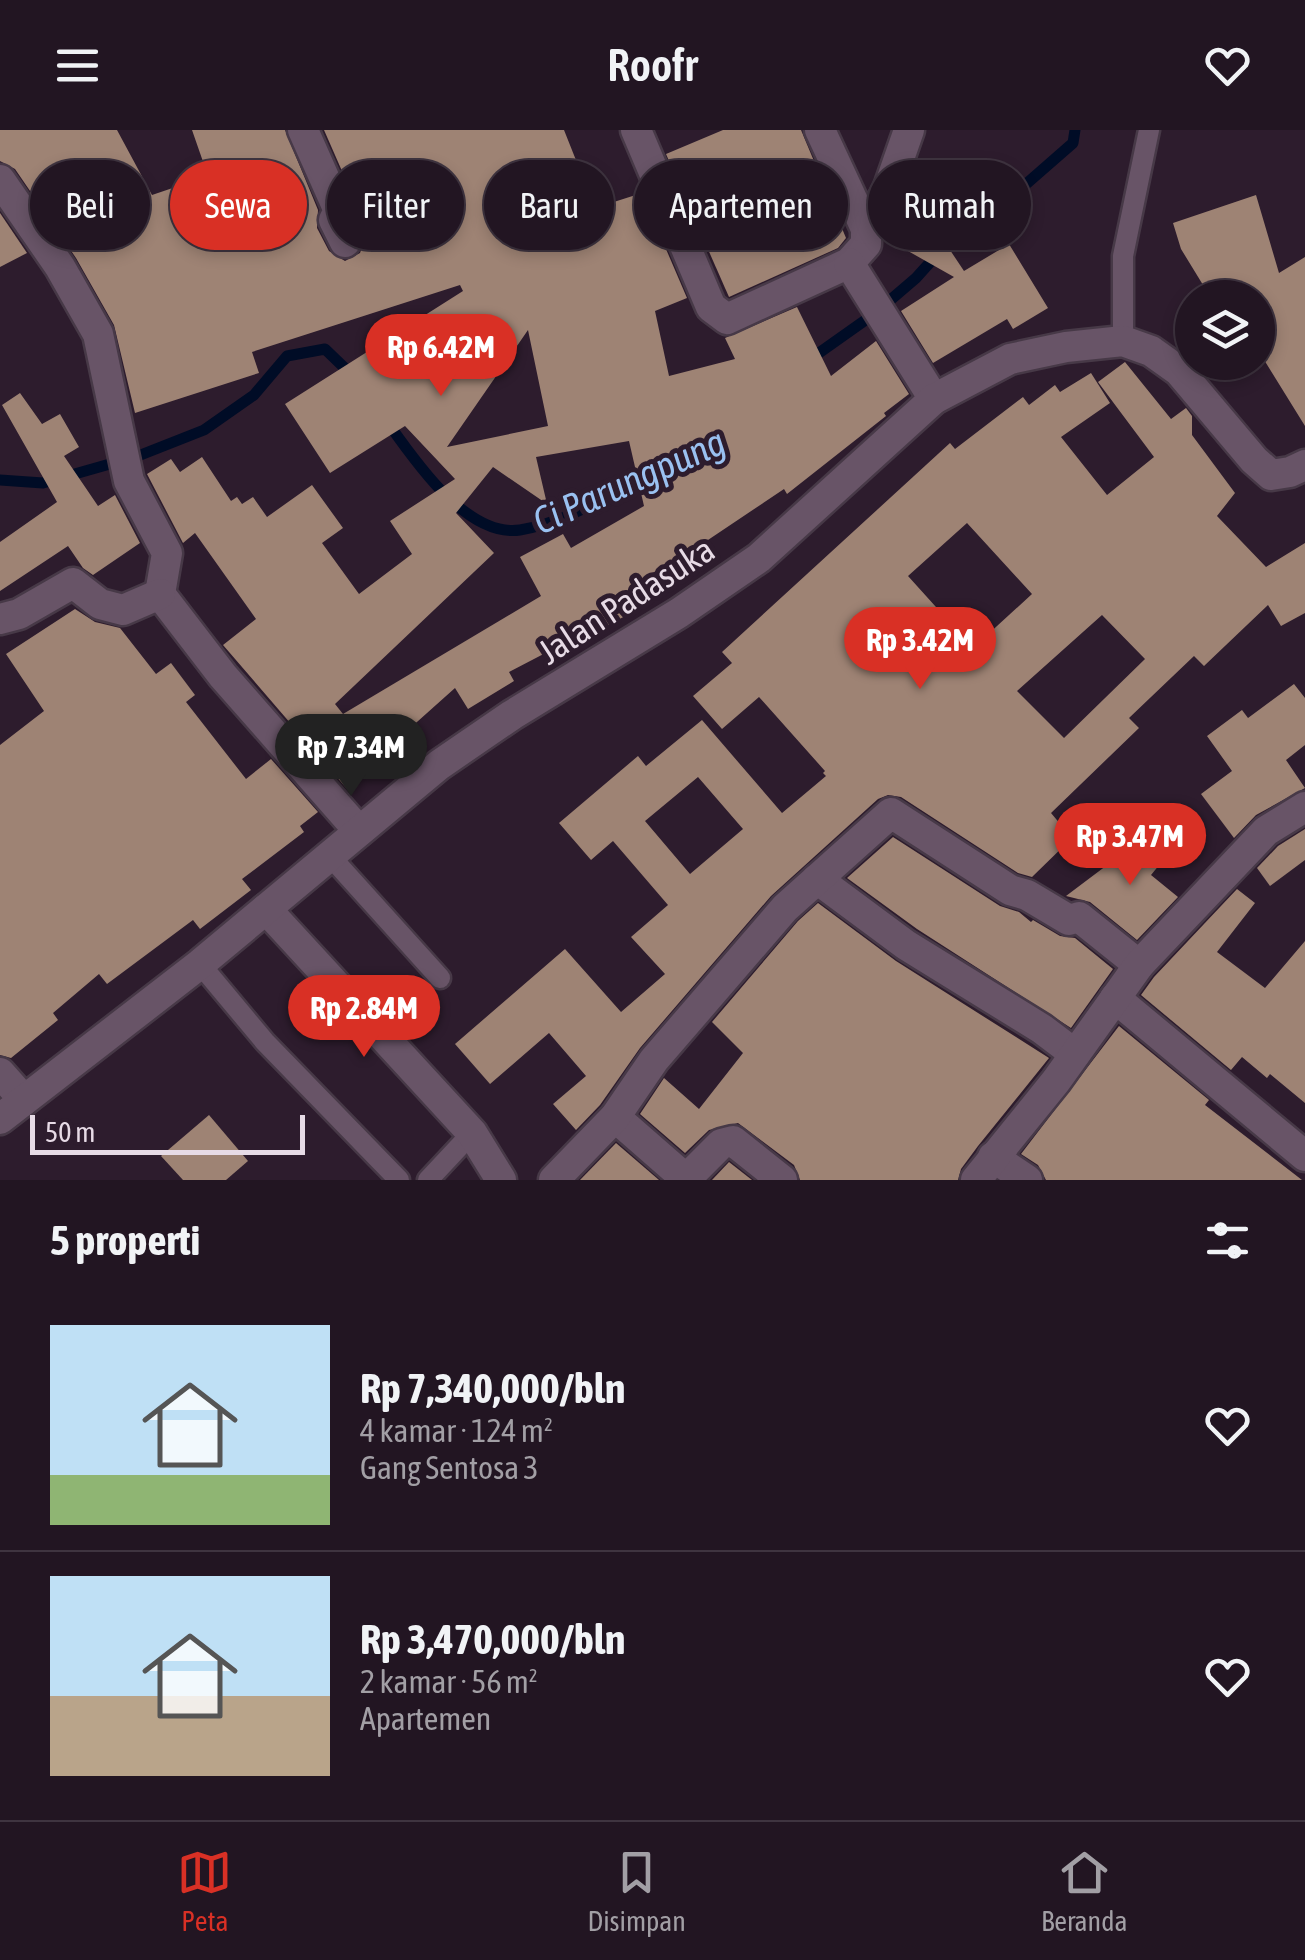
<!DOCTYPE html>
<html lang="id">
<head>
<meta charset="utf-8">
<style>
	:root { --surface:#221522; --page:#2a1e2a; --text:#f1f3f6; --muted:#a29fa5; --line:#3f3440; --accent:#d93025 }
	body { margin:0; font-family:"Asap Condensed",sans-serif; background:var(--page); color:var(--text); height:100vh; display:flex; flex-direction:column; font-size:38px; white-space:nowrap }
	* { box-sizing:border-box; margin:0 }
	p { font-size:32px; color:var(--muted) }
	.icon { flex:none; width:55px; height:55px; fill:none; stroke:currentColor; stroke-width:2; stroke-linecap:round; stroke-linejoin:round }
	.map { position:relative; height:1050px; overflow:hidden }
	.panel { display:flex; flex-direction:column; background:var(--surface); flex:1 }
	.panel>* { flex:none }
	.hud { position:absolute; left:30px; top:30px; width:1245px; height:90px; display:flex; gap:20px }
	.tools { position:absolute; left:1175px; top:150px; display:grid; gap:20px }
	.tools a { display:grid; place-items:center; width:100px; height:100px; border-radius:50%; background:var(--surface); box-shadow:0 5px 15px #0003,0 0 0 2px var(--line); font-size:50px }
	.scale { position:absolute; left:30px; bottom:25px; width:275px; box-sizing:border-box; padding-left:10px; border:5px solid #e7dbe6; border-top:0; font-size:28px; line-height:35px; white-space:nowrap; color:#e7dbe6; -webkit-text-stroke:8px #2d1c2d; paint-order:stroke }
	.price { position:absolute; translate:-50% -85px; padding:0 22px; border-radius:35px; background:var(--accent); color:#fff; font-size:32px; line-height:65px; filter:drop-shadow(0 2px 5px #0008) }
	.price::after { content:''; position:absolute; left:50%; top:60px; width:30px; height:22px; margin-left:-15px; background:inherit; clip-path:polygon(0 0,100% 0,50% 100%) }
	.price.on { background:#222; color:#fff }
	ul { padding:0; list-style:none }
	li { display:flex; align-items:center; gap:30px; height:250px; padding:0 50px }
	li+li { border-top:2px solid var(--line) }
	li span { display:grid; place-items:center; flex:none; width:280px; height:200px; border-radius:0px; color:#555 }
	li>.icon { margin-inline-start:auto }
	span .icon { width:120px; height:120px; fill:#fffc; stroke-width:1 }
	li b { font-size:42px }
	h2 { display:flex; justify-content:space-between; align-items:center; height:120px; padding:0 50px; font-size:42px }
	.chip { padding:0 35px; border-radius:45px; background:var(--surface); box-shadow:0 5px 15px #0003,0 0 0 2px var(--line); font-size:35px; line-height:90px }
	.chip.on { background:var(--accent); color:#fff }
	header { display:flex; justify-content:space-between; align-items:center; height:130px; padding:0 50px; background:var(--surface); font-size:45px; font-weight:600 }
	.tabs { display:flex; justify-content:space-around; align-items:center; height:140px; border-top:2px solid var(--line); background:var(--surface); font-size:28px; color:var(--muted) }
	.tabs a { display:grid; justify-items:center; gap:5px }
	.tabs .on { color:var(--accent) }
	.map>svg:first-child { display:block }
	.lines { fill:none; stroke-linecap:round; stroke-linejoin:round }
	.stream { stroke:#000c26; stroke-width:11 }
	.building { fill:#9e8374; fill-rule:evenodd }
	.service-casing { stroke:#473947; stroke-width:25 }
	.minor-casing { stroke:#473947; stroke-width:35 }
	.tertiary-casing { stroke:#473947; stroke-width:35 }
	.service { stroke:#685467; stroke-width:20 }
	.minor { stroke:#685467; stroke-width:30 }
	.tertiary { stroke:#685467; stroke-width:30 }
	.labels { text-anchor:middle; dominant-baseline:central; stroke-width:10; stroke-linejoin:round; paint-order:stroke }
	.street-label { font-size:35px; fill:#e7dbe6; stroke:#2d1c2d }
	.water-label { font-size:38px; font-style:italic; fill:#9ac1f1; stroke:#2d1c2d }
</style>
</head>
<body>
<header><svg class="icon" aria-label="menu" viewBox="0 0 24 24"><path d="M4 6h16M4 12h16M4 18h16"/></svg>Roofr<svg class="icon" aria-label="heart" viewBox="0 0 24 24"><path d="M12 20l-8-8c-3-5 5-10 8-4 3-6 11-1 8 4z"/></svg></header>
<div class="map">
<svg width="1305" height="1050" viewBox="0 0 1305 1050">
	<rect width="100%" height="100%" fill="#2d1c2d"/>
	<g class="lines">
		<g class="stream">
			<path d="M809 230 874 184 916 148 960 99 1018 61 1073 13 1075 0"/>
			<path d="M386 290C413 328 466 408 520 400 565 393 608 365 649 346"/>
			<path d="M0 350 43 353 138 326 204 300 254 265 287 226 325 219 354 247"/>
		</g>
	</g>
	<g class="building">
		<path d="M0 0H117L152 65 208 46 192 0H285L318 80 317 98 329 121 345 131 360 123 364 112 355 90 356 73 324 0H564L595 78 642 63 687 168 655 181 669 246 735 229 725 208 797 177 831 246 876 211 909 264 884 283 886 286 787 364 784 359 702 414 634 454 645 475 607 496 605 492 509 542 514 551 468 579 455 558 389 617 393 621 347 659 223 515 256 489 195 403 183 413 147 344 171 329 180 342 202 327 231 371 237 367 242 374 253 367 267 387 312 355 343 398 322 413 359 464 412 424 390 391 455 349 405 296 330 343 285 274 463 161 460 155 252 222 259 243 135 283 114 195 76 128 15 39 0 31ZM528 200 548 296 447 317ZM629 311 644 376 571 418 563 404 520 427 541 466 343 584 335 574 494 423 456 383 493 337 547 374 536 327Z"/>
		<path d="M723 0H801L846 108 838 118 729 167 666 24Z"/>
		<path d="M1256 65 1279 143 1305 127V296L1258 220V168H1211L1181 119 1173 93Z"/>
		<path d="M904 69 924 81 964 141 1009 114 1048 178 1013 199 1007 189 933 233 901 181 954 147 885 108Z"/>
		<path d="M0 83 27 123 0 137Z"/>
		<path d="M1125 232 1171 289 1186 278 1192 286V305L1235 363 1217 386 1266 437 1305 413V483L1281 496 1268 475 1204 536 1194 526 1129 588 1139 598 1051 683 1072 708 1032 747 1018 743 901 667 888 665 878 669 771 766 640 918 600 975 576 1000 553 974 586 946 549 903 490 954 455 914 565 819 621 882 665 844 631 807 668 775 613 711 591 730 559 693 638 626 646 636 702 590 782 683 826 646 823 643 825 641 759 567 722 599 693 566 732 533 722 522 950 313 955 319 1023 267 1029 275 1055 255 1060 262 1091 243 1110 273 1061 307 1107 365 1154 327 1098 252ZM967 393 1032 464 973 518 908 446ZM1102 485 1145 529 1064 608 1017 561ZM698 647 743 699 690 744 645 691Z"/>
		<path d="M20 263 42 294 60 284 79 317 64 326 98 376 115 365 140 413 93 445 83 438 68 416 0 461V412L57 372 2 275Z"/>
		<path d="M75 479 95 492 120 498 156 544 171 533 195 565 186 572 246 649 271 629 318 682 300 696 304 702 242 749 251 760 200 799 193 790 107 854 99 844 53 883 58 890 11 928 0 925V615L44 581 6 524Z"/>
		<path d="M1294 554 1305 568V615L1286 630 1305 658 1256 685 1234 708 1201 664 1232 641 1207 606 1242 580 1248 588Z"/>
		<path d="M1305 699V730L1270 756 1257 738 1278 716Z"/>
		<path d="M1147 705 1169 723 1151 745 1178 767 1137 810 1090 772 1066 766Z"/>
		<path d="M893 707 1000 776 1019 782 1031 792 1033 790 1060 806 1075 808 1113 839 1071 898 917 799 847 748Z"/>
		<path d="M1237 759 1255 773 1217 822 1265 858 1305 811V973L1270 944 1267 948 1242 927 1231 940 1141 865 1154 847Z"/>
		<path d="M818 773 896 831 1049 928 978 1016 961 1039 958 1050H800L794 1035 738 993 709 1000 685 1023 640 984 664 948 699 979 743 923 712 892 798 791Z"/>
		<path d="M1119 896 1209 970 1205 975 1302 1050H1046L1038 1035 1021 1024Z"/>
		<path d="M209 985 248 1031 226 1050H183L161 1026Z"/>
		<path d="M616 1013 659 1050H580Z"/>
		<path d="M729 1032 752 1050H712Z"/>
	</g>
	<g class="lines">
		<g class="service-casing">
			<g id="service">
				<path d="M1123 211V126L1149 0"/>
				<path d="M330 726 440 848"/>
				<path d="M200 834 265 912 399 1050"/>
				<path d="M428 1050 472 1003"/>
			</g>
		</g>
		<g class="minor-casing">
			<g id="minor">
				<path d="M303 0 339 81 334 90 345 112"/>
				<path d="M636 0 711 177 727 189 849 133 866 114V99L820 0"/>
				<path d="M0 50 60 137 98 204 129 351 167 423 160 464 223 546 359 701"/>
				<path d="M866 99 888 60 909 0"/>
				<path d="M849 133 934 269"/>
				<path d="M0 489 19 484 73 453 100 474 123 480 160 464"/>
				<path d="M817 749 906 815 1042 899 1075 924"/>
				<path d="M266 779 472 1003 501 1050"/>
				<path d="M1115 868 1305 1026"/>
				<path d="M0 943 24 970"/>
				<path d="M615 987 686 1049 721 1014 733 1011 782 1050"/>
				<path d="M993 1027 1027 1050"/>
				<path d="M554 1050 615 987 654 930 785 778 891 683 1010 760 1027 765 1069 790 1079 787 1139 835"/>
				<path d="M976 1050 1056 951 1139 835 1266 701 1305 677"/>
			</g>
		</g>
		<g class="tertiary-casing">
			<path id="tertiary" d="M0 989 200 834 439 635 512 585 679 483 759 428 934 269 1010 229 1066 217 1123 211 1151 221 1179 241 1254 330 1271 345 1290 342 1305 335"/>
		</g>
		<use href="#service" class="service"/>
		<use href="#minor" class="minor"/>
		<use href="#tertiary" class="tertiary"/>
	</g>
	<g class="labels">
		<g class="street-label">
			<text transform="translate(626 470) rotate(-33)">Jalan Padasuka</text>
		</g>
		<g class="water-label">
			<text transform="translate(629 351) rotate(-24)">Ci Parungpung</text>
		</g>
	</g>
</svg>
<div class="tools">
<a><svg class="icon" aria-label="layers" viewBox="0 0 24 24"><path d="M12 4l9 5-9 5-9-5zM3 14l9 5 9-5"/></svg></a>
</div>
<div class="scale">50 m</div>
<b class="price" style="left:441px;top:269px">Rp 6.42M</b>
<b class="price" style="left:920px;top:562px">Rp 3.42M</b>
<b class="price on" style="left:351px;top:669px">Rp 7.34M</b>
<b class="price" style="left:1130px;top:758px">Rp 3.47M</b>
<b class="price" style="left:364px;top:930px">Rp 2.84M</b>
<div class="hud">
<a class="chip">Beli</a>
<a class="chip on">Sewa</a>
<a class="chip">Filter</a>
<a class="chip">Baru</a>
<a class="chip">Apartemen</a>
<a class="chip">Rumah</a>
</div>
</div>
<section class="panel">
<h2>5 properti<svg class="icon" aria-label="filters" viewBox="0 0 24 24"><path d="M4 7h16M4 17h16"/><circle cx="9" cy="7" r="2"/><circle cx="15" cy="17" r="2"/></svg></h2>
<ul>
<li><span style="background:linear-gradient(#bfe0f5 75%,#8fb573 0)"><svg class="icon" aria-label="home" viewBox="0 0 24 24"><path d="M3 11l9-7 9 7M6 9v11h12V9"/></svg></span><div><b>Rp 7,340,000/bln</b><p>4 kamar · 124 m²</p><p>Gang Sentosa 3</p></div><svg class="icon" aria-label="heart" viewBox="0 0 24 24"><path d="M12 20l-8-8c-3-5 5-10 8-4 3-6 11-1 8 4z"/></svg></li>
<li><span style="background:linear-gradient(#bfe0f5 60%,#b9a48a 0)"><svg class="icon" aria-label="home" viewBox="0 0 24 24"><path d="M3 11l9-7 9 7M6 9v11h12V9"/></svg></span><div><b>Rp 3,470,000/bln</b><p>2 kamar · 56 m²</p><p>Apartemen</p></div><svg class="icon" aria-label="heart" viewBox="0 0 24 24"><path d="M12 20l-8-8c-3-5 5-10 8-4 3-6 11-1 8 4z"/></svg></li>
</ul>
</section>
<nav class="tabs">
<a class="on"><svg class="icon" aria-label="map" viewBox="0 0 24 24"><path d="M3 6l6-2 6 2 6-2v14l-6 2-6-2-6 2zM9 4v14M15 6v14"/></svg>Peta</a>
<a><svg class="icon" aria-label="saved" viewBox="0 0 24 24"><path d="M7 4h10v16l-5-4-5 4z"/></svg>Disimpan</a>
<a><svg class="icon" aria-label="home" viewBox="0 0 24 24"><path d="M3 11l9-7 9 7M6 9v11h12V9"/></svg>Beranda</a>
</nav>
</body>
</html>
